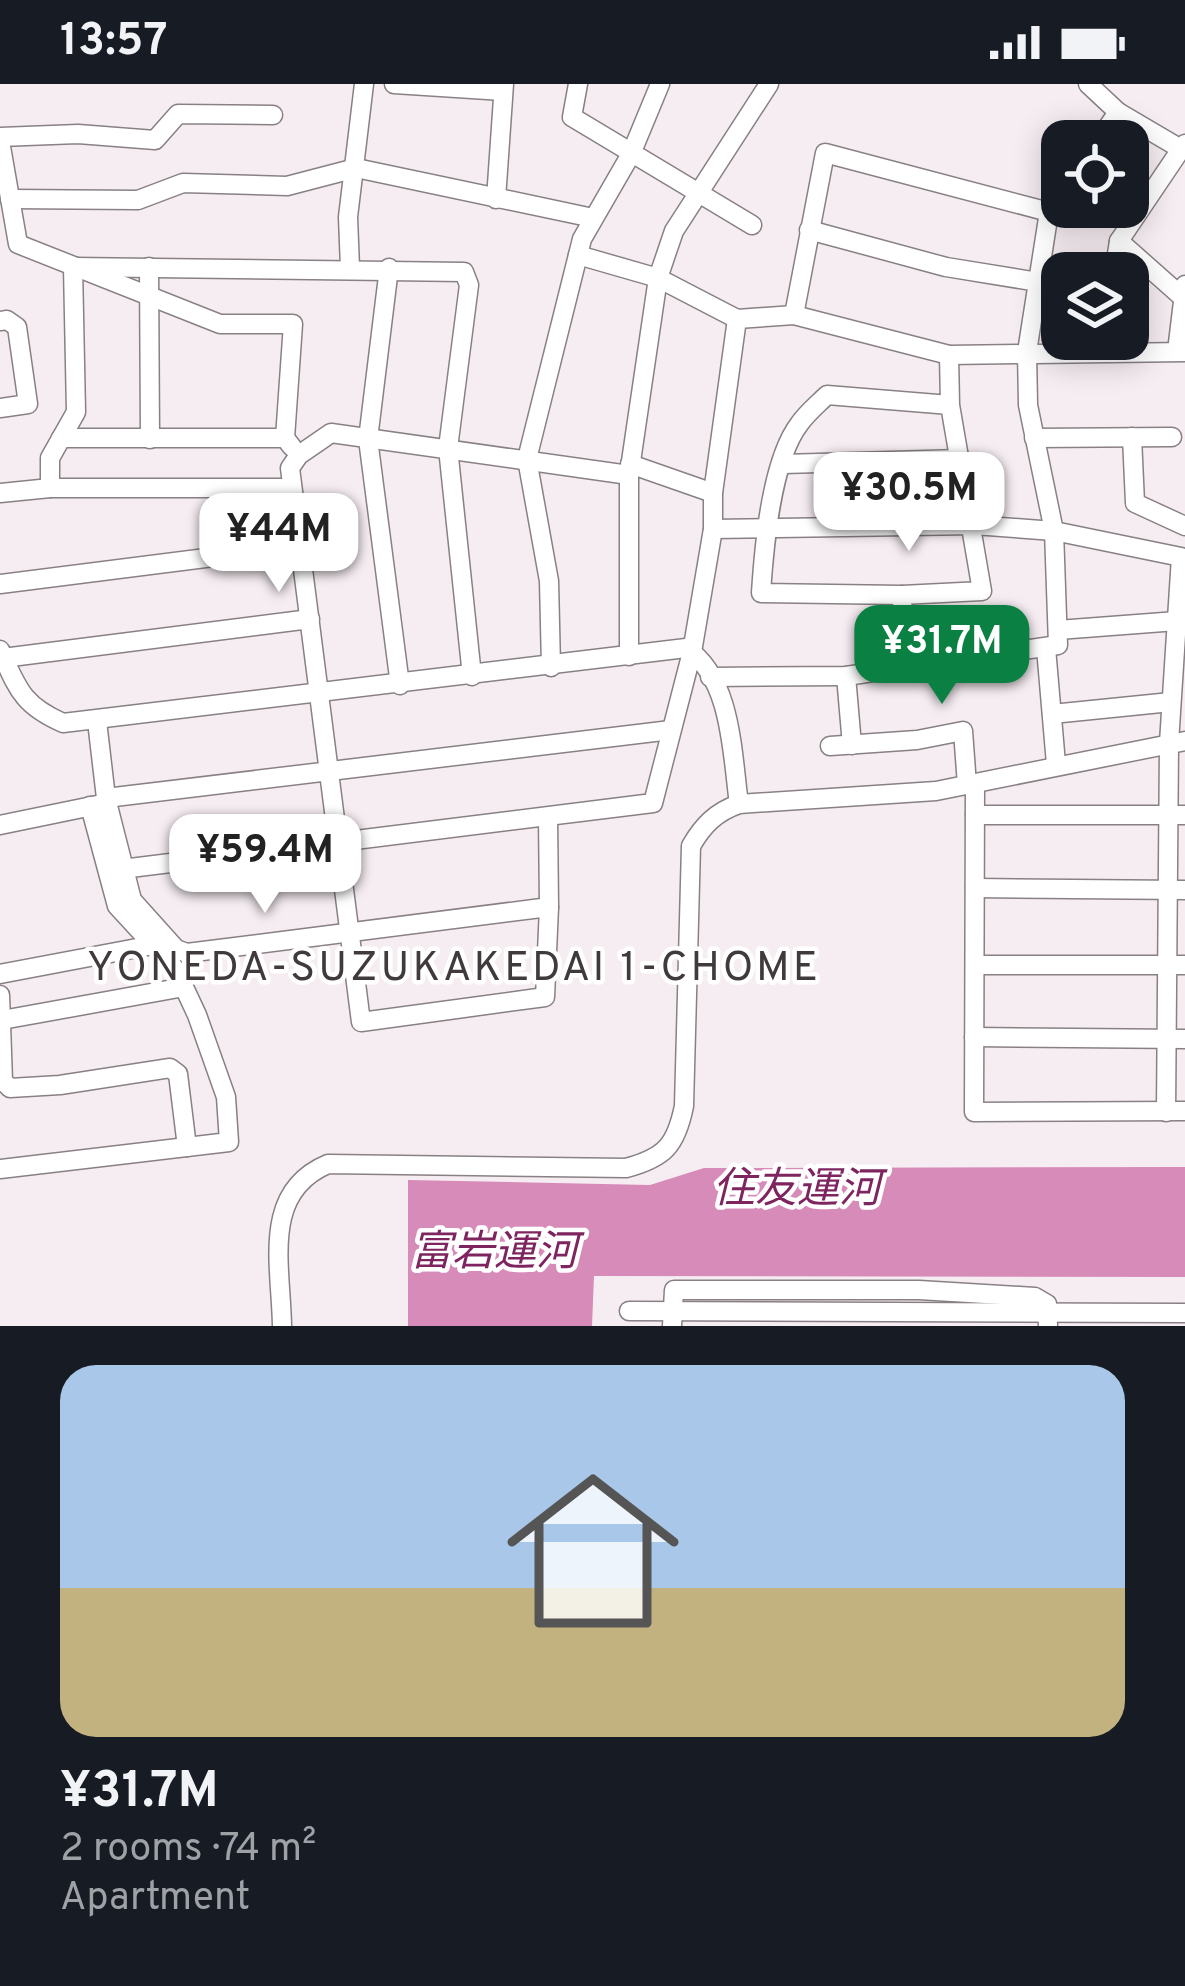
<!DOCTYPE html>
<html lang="en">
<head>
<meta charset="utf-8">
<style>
	:root { --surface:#171b24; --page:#20242c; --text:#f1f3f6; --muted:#9ea1a6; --line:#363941; --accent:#0b8043 }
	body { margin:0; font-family:Overpass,"Noto Sans JP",sans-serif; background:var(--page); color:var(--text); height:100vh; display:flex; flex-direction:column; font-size:45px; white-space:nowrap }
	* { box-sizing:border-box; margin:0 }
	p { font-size:39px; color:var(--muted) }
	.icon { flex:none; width:66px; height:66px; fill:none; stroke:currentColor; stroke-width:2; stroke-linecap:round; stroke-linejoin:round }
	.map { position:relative; height:1242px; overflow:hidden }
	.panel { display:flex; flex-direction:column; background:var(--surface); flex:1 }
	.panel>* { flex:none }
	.controls { position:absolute; left:1041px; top:36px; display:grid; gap:24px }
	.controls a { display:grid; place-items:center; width:108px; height:108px; border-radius:24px; background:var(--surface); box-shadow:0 6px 30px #0003; font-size:60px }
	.price { position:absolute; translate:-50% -102px; padding:0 27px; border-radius:24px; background:#fff; color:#222; font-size:39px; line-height:78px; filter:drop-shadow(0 3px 6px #0008) }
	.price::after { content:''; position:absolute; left:50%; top:72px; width:36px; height:27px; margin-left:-18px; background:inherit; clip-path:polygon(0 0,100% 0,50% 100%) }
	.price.on { background:var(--accent); color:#fff }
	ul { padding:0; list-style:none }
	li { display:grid; align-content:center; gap:24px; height:636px; padding:0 60px }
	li+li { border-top:3px solid var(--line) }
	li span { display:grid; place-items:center; height:372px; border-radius:36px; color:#555 }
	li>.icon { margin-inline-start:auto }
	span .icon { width:216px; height:216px; fill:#fffc; stroke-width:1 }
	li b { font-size:51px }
	.status { display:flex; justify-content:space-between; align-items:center; height:84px; padding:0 60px; background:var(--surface); direction:ltr }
	.status svg { height:33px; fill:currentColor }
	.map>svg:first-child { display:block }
	.water { fill:#d78bb8 }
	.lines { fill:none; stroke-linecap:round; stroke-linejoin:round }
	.minor-casing { stroke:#888084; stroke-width:21 }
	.minor { stroke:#fff; stroke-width:18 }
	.labels { text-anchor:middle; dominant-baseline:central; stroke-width:9; stroke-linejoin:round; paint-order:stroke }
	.neighbourhood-label { font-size:42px; letter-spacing:3px; fill:#403a3d; stroke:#fff }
	.water-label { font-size:42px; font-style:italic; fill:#7e2560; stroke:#fff }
</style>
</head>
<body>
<div class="status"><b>13:57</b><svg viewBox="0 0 49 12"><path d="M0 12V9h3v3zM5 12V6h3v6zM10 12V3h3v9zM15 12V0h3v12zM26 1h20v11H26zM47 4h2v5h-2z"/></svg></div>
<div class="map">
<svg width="1185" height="1242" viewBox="0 0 1185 1242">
	<rect width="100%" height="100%" fill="#f6edf2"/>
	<path class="water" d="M1185 1083V1193L594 1192 592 1242H408V1096L650 1101 704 1084Z"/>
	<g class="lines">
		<g class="minor-casing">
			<g id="minor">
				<path d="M394 0 503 7"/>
				<path d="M578 0 572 33 752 141"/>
				<path d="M1088 0 1118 28"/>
				<path d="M0 53 78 50 155 56 178 30 273 31"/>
				<path d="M0 57 18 160 220 240H293L285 354"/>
				<path d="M1098 57 1118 28 1181 65 1185 60"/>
				<path d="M10 115 138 116 183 99 287 102 356 84 593 134"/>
				<path d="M496 115 504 0"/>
				<path d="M809 146 946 183 1038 198"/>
				<path d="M1119 157 1181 212"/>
				<path d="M578 171 658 194 737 235 794 231 949 271 1185 268"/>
				<path d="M149 183 150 355"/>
				<path d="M350 184 348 133 364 0"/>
				<path d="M389 184 368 355 400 601"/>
				<path d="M1114 189 1119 157 1181 65"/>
				<path d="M794 231 825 69 1049 128"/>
				<path d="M0 237 7 236 17 243 28 320 0 324"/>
				<path d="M1177 267 1185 201"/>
				<path d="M949 271 950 321 982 507 902 511 761 509C764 463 771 376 800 339 807 329 818 320 827 311L950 321"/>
				<path d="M1132 353 1135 419 1185 442"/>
				<path d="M61 354H285L292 363"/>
				<path d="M1034 354 1172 353"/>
				<path d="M630 380 713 409"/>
				<path d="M783 380 961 375"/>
				<path d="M50 404V374L76 328 73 183 464 188 469 201 448 364 472 592"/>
				<path d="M0 409 50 404H291"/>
				<path d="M713 445 974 441 1054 447 1181 473 1169 659 1166 1028"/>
				<path d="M0 500 300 462"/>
				<path d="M902 511 904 586"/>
				<path d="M1058 546 1177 537"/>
				<path d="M1046 564 1056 680"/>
				<path d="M0 566C18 605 22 621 63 639L686 564C732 594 732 670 739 720"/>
				<path d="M629 572V391L658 194 674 147 769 0"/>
				<path d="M3 574 310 535"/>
				<path d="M551 583 549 497 527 375 582 155 631 70 660 0"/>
				<path d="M846 592 852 661"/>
				<path d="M710 593 846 592 1058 561 1054 447 1028 321 1027 268 1049 128 1062 110"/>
				<path d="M1052 630 1171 618"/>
				<path d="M97 637 106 714 132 816 176 865 187 869 549 823 548 733"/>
				<path d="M830 662 917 656 963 647 967 701"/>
				<path d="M975 699 974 1028 1185 1027"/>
				<path d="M106 714 671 646"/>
				<path d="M975 731H1185"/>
				<path d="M0 741 102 720"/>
				<path d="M122 785 653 719 692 568 713 445V409L737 235"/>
				<path d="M975 804 1185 806"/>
				<path d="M549 823 545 913 361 938 290 384 299 371 331 349 629 391"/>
				<path d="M975 881H1185"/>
				<path d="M0 890 153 861"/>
				<path d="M0 911 3 997 10 1004 60 1001 170 984 178 990 187 1063"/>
				<path d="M2 936 184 903"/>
				<path d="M974 953 1185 955"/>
				<path d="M0 1085 229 1058 226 1013 197 931 176 886 117 822 90 722"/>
				<path d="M629 1227 1185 1229"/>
				<path d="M282 1242C281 1181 261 1108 328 1080L626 1084C664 1074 676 1062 684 1022L691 762C703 741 716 728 739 720L936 707 1185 657"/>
				<path d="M672 1242 674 1206H919L1035 1213 1047 1220 1048 1242"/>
			</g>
		</g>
		<use href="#minor" class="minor"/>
	</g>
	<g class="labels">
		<g class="neighbourhood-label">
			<text x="454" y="885">YONEDA-SUZUKAKEDAI 1-CHOME</text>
		</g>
		<g class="water-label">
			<text x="797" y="1107">住友運河</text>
			<text x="494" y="1170">富岩運河</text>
		</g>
	</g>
</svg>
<div class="controls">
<a><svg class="icon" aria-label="locate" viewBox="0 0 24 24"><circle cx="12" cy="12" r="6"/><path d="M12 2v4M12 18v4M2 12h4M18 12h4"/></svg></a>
<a><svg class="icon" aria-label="layers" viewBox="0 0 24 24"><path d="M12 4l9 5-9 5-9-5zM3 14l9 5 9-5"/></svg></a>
</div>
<b class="price" style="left:909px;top:470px">¥30.5M</b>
<b class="price" style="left:279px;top:511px">¥44M</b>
<b class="price on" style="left:942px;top:623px">¥31.7M</b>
<b class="price" style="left:265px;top:832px">¥59.4M</b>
</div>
<section class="panel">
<ul>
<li><span style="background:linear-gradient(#a9c7e8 60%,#c2b280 0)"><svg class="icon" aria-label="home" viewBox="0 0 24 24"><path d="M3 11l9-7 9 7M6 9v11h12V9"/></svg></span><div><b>¥31.7M</b><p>2 rooms · 74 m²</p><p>Apartment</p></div></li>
</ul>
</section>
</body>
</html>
